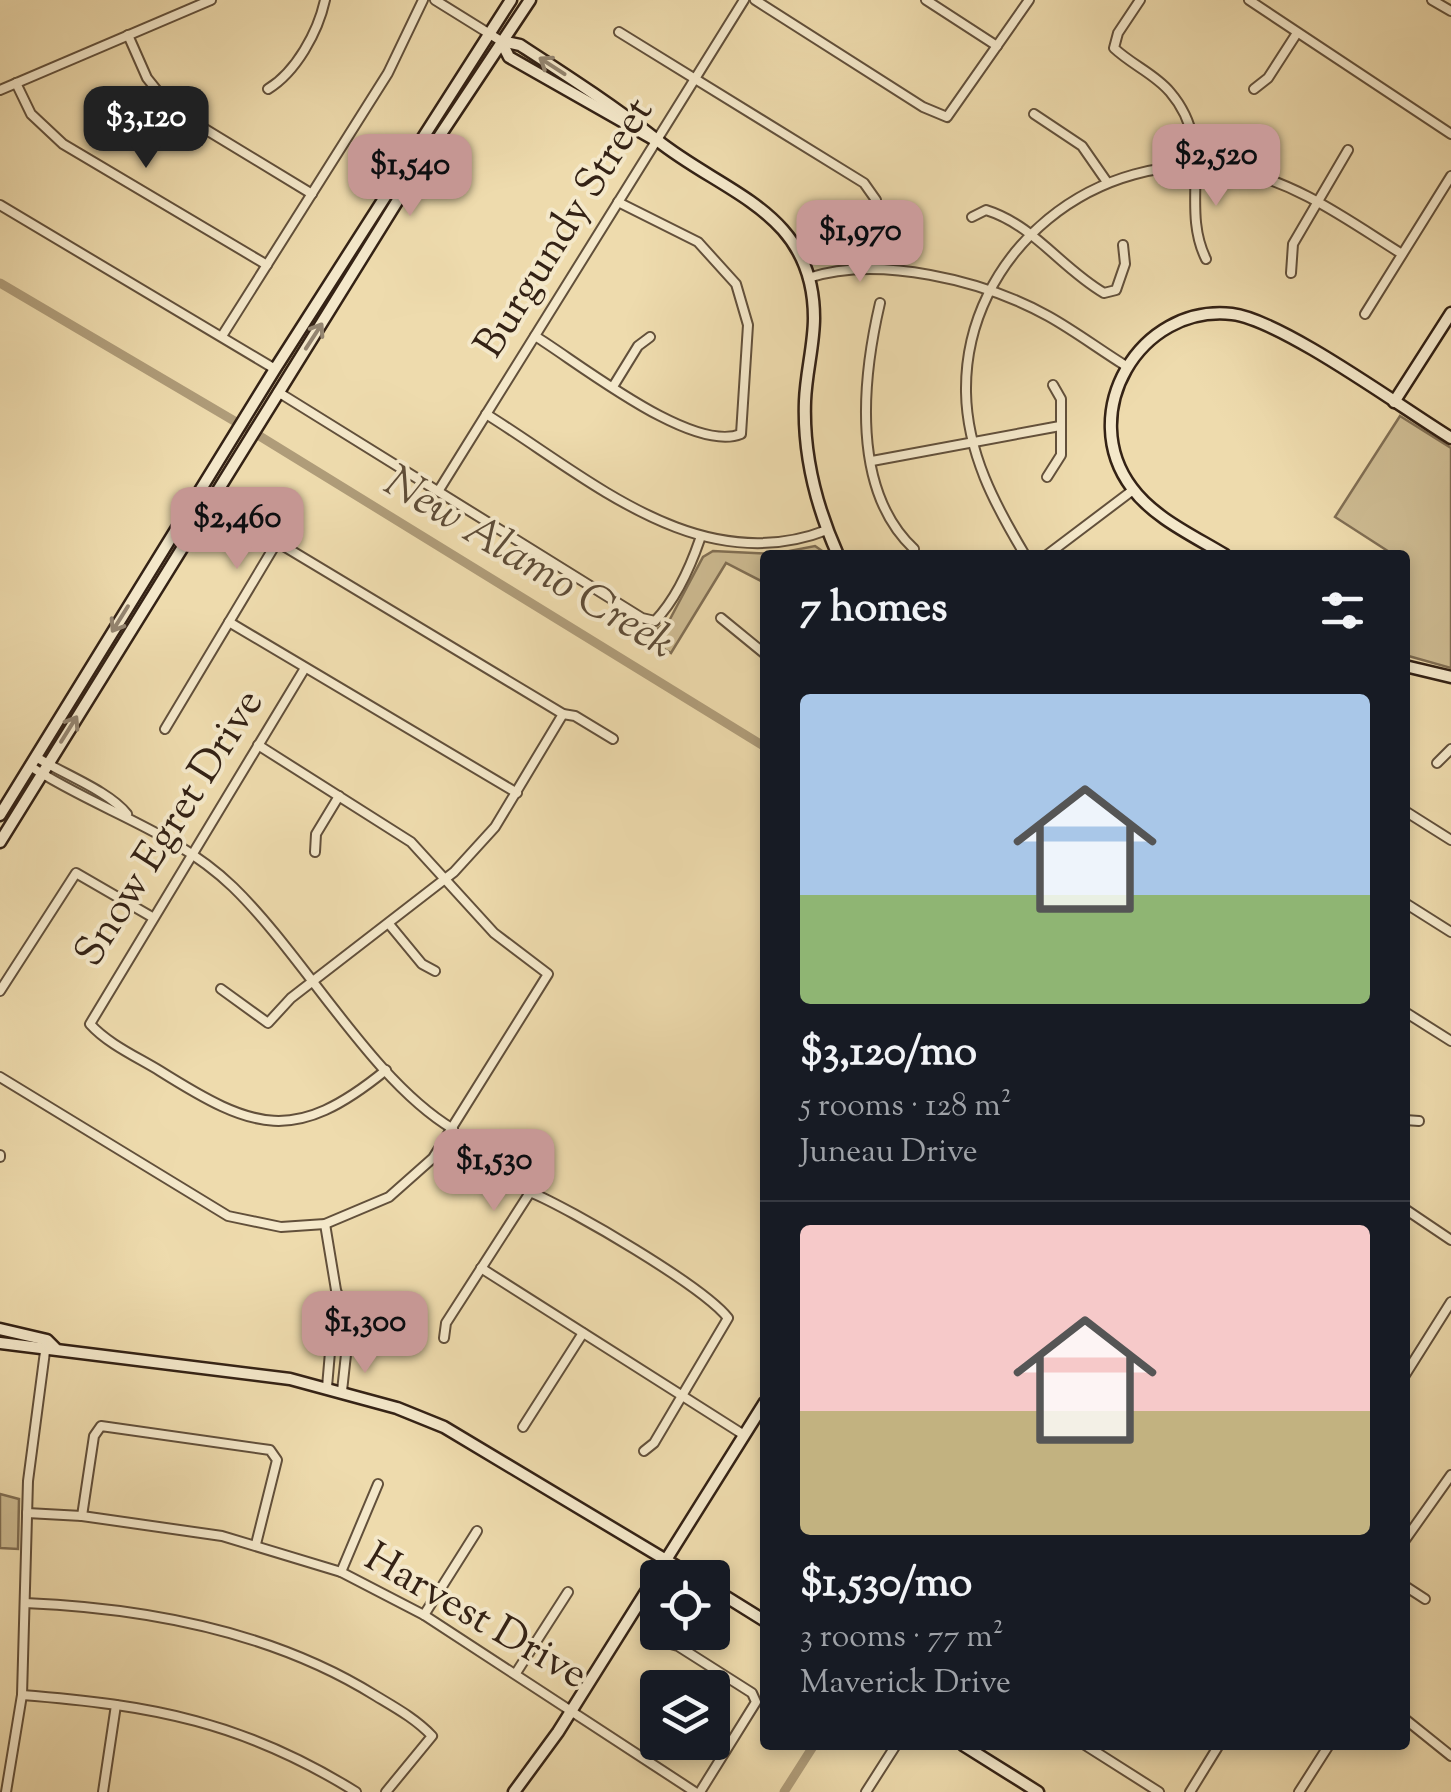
<!DOCTYPE html>
<html lang="en">
<head>
<meta charset="utf-8">
<style>
	:root { --surface:#171b24; --page:#242831; --text:#f1f3f6; --muted:#9ea1a6; --line:#363941; --accent:#c59692 }
	body { margin:0; font-family:"Sorts Mill Goudy",serif; background:var(--page); color:var(--text); height:100vh; display:flex; flex-direction:column; font-size:38px; white-space:nowrap }
	* { box-sizing:border-box; margin:0 }
	p { font-size:32px; color:var(--muted) }
	.icon { flex:none; width:55px; height:55px; fill:none; stroke:currentColor; stroke-width:2; stroke-linecap:round; stroke-linejoin:round }
	.map { position:relative; flex:1; overflow:hidden }
	.details { position:absolute; left:760px; top:550px; width:650px; height:1200px; display:flex; flex-direction:column; background:var(--surface); border-radius:10px; box-shadow:0 5px 15px #0003 }
	.details>* { flex:none }
	.controls { position:absolute; left:640px; top:1560px; display:grid; gap:20px }
	.controls a { display:grid; place-items:center; width:90px; height:90px; border-radius:10px; background:var(--surface); box-shadow:0 5px 15px #0003; font-size:50px }
	.price { position:absolute; translate:-50% -85px; padding:0 22px; border-radius:20px; background:var(--accent); color:#111; font-size:32px; line-height:65px; filter:drop-shadow(0 2px 5px #0008) }
	.price::after { content:''; position:absolute; left:50%; top:60px; width:30px; height:22px; margin-left:-15px; background:inherit; clip-path:polygon(0 0,100% 0,50% 100%) }
	.price.active { background:#222; color:#fff }
	ul { padding:0; list-style:none }
	li { display:grid; align-content:center; gap:20px; height:530px; padding:0 40px }
	li+li { border-top:2px solid var(--line) }
	li span { display:grid; place-items:center; height:310px; border-radius:10px; color:#555 }
	li>.icon { margin-inline-start:auto }
	span .icon { width:180px; height:180px; fill:#fffc; stroke-width:1 }
	li b { font-size:42px }
	h2 { display:flex; justify-content:space-between; align-items:center; height:120px; padding:0 40px; font-size:42px }
	.map>svg:first-child { display:block }
	.green { fill:#cebc93; stroke:#816f54; stroke-width:2.5 }
	.lines { fill:none; stroke-linecap:round; stroke-linejoin:round }
	.canal { stroke:#af9c79; stroke-width:9 }
	.street-casing { stroke:#62503b; stroke-width:12 }
	.secondary-casing { stroke:#342215; stroke-width:15 }
	.street { stroke:#f4e8ca; stroke-width:8 }
	.secondary { stroke:#f4e8ca; stroke-width:10 }
	.oneway { stroke:#948570 }
	.labels { text-anchor:middle; dominant-baseline:central; stroke-width:8; stroke-linejoin:round; paint-order:stroke }
	.street-label { font-size:42px; fill:#342215; stroke:#f4e8ca }
	.water-label { font-size:45px; font-style:italic; fill:#5f4d38; stroke:#f4e8ca }
</style>
</head>
<body>
<div class="map">
<svg width="1451" height="1792" viewBox="0 0 1451 1792">
	<rect width="100%" height="100%" fill="#eedbad"/>
	<filter id="stains"><feTurbulence type="fractalNoise" baseFrequency=".002" numOctaves="4"/><feColorMatrix values="0 0 0 0 .2 0 0 0 0 .09 0 0 0 0 .02 0 0 0 .5 -.17"/></filter>
	<radialGradient id="worn" r=".72"><stop offset=".6" stop-color="#630" stop-opacity="0"/><stop offset="1" stop-color="#630" stop-opacity=".3"/></radialGradient>
	<g class="green">
		<path d="M1400 416 1451 448V668L1405 655V555H1394L1335 517Z"/>
		<path d="M815 546 828 555H765V583L726 563 671 653 639 634 643 627 657 629 669 621 703 557 713 551 774 554Z"/>
		<path d="M0 1494 19 1499 18 1549 0 1548Z"/>
	</g>
	<g class="lines">
		<g class="canal">
			<path d="M0 283 253 432 765 747"/>
			<path d="M784 1792 814 1745"/>
		</g>
		<g class="street-casing">
			<g id="street">
				<path d="M435 0 501 41"/>
				<path d="M755 0 923 107 947 117 1029 0"/>
				<path d="M926 0 997 46"/>
				<path d="M1140 0 1118 33 1114 48C1132 65 1155 74 1170 92 1217 147 1179 204 1206 259"/>
				<path d="M1249 0 1451 134"/>
				<path d="M1432 0 1451 11"/>
				<path d="M619 32 864 183 876 200"/>
				<path d="M128 35 147 78 172 109 312 194"/>
				<path d="M16 83 31 114 63 144 267 265"/>
				<path d="M268 89C296 72 318 32 325 0"/>
				<path d="M1254 89 1268 78 1297 33"/>
				<path d="M0 90 211 0"/>
				<path d="M1034 114 1082 146 1107 182"/>
				<path d="M0 205 275 369"/>
				<path d="M972 217 986 210C1034 225 1061 268 1104 293L1116 290 1125 264 1123 245"/>
				<path d="M1291 273 1293 244 1348 150"/>
				<path d="M808 278C878 255 983 280 1048 316 1075 331 1100 350 1126 366"/>
				<path d="M880 303C862 380 851 490 914 549"/>
				<path d="M1365 314 1451 176"/>
				<path d="M222 336 388 73 423 0"/>
				<path d="M535 336C579 363 692 454 741 434L748 325 736 284 698 242 618 202"/>
				<path d="M614 385 638 346 650 337"/>
				<path d="M278 392 642 618 655 621C677 598 690 568 700 539"/>
				<path d="M486 414C589 478 699 580 827 530"/>
				<path d="M872 461 1060 426"/>
				<path d="M1047 477 1061 455V399L1053 385"/>
				<path d="M439 490 744 0"/>
				<path d="M216 493 274 538"/>
				<path d="M204 512 277 542 563 714 575 716 613 739"/>
				<path d="M1025 555C995 505 967 453 966 392 964 252 1098 145 1233 170 1296 181 1349 221 1402 254"/>
				<path d="M1047 555 1133 490"/>
				<path d="M721 618 765 654"/>
				<path d="M229 622 517 793"/>
				<path d="M305 668 90 1024C108 1044 137 1057 160 1071 254 1130 294 1145 386 1070"/>
				<path d="M165 729 277 542"/>
				<path d="M36 757C63 774 109 791 127 814"/>
				<path d="M1437 763 1451 749"/>
				<path d="M30 766C97 810 174 830 233 887 305 957 371 1080 453 1129"/>
				<path d="M1405 811 1451 840"/>
				<path d="M315 852 316 834 339 796"/>
				<path d="M1405 903 1451 932"/>
				<path d="M389 924 422 964 435 971"/>
				<path d="M221 989 268 1023 291 998 454 872 495 827 563 714"/>
				<path d="M0 991 76 873 152 917"/>
				<path d="M1405 1012 1451 1041"/>
				<path d="M0 1077 228 1216 281 1227 325 1224 389 1197 433 1158 548 974 494 933 411 842 258 745"/>
				<path d="M1405 1120 1419 1121"/>
				<path d="M0 1155V1157"/>
				<path d="M530 1192C571 1209 703 1286 728 1318L654 1443 644 1451"/>
				<path d="M1405 1209 1451 1240"/>
				<path d="M325 1224 336 1290 349 1327 342 1391"/>
				<path d="M481 1268 744 1435"/>
				<path d="M444 1338 446 1323 538 1180"/>
				<path d="M1405 1375 1451 1302"/>
				<path d="M327 1387 335 1294"/>
				<path d="M523 1427 583 1333"/>
				<path d="M27 1513 82 1516 222 1536 341 1572 424 1615 695 1792"/>
				<path d="M82 1516 94 1436 101 1426 270 1450 277 1460 256 1544"/>
				<path d="M1405 1540 1451 1475"/>
				<path d="M341 1572 378 1484"/>
				<path d="M1405 1586 1425 1599"/>
				<path d="M25 1603C147 1608 272 1631 376 1696 396 1708 416 1719 432 1736L386 1792"/>
				<path d="M424 1615 477 1531"/>
				<path d="M656 1640 678 1646 752 1693 756 1702 700 1792"/>
				<path d="M516 1673 568 1592"/>
				<path d="M22 1695C152 1705 244 1722 356 1792"/>
				<path d="M1405 1719 1451 1756"/>
				<path d="M1085 1745 1159 1792"/>
				<path d="M6 1792 22 1695 28 1481 46 1344"/>
				<path d="M103 1792 116 1705"/>
				<path d="M866 1792 896 1745"/>
				<path d="M1190 1792 1219 1745"/>
				<path d="M1299 1792 1329 1745"/>
			</g>
		</g>
		<g class="secondary-casing">
			<g id="secondary">
				<path d="M501 41 520 45C566 75 614 106 657 140 724 194 814 211 814 318 814 345 806 373 805 401 803 455 816 506 838 555"/>
				<path d="M501 41 509 57 655 140"/>
				<path d="M1394 402 1451 313"/>
				<path d="M1225 555C1194 536 1154 518 1132 488 1076 414 1139 304 1232 314 1282 320 1402 408 1451 438"/>
				<path d="M1405 666 1451 677"/>
				<path d="M0 815 275 369 511 0"/>
				<path d="M0 842 411 179 530 0"/>
				<path d="M0 1329 47 1340 55 1348"/>
				<path d="M0 1343 290 1379 397 1408 444 1427 696 1578"/>
				<path d="M712 1588 765 1621"/>
				<path d="M963 1745 1038 1792"/>
				<path d="M514 1792 558 1732 765 1402"/>
			</g>
		</g>
		<use href="#street" class="street"/>
		<use href="#secondary" class="secondary"/>
	</g>
	<defs><path id="oneway-shaft" d="M-6 0H5M1.5-3L5.5 0L1.5 3" fill="none" stroke-width="1.6" stroke-linecap="round" stroke-linejoin="round" transform="scale(2.5)"/></defs>
	<g class="oneway">
		<use href="#oneway-shaft" transform="translate(552 66) rotate(-147)"/>
		<use href="#oneway-shaft" transform="translate(314 336) rotate(-57)"/>
		<use href="#oneway-shaft" transform="translate(120 619) rotate(122)"/>
		<use href="#oneway-shaft" transform="translate(69 729) rotate(-58)"/>
	</g>
	<g class="labels">
		<g class="street-label">
			<text transform="translate(566 229) rotate(-58)">Burgundy Street</text>
			<text transform="translate(171 829) rotate(-58)">Snow Egret Drive</text>
			<text transform="translate(475 1618) rotate(30)">Harvest Drive</text>
		</g>
		<g class="water-label">
			<text transform="translate(528 565) rotate(31)">New Alamo Creek</text>
		</g>
	</g>
	<rect width="100%" height="100%" filter="url(#stains)"/>
	<rect width="100%" height="100%" fill="url(#worn)"/>
</svg>
<div class="controls">
<a><svg class="icon" aria-label="locate" viewBox="0 0 24 24"><circle cx="12" cy="12" r="6"/><path d="M12 2v4M12 18v4M2 12h4M18 12h4"/></svg></a>
<a><svg class="icon" aria-label="layers" viewBox="0 0 24 24"><path d="M12 4l9 5-9 5-9-5zM3 14l9 5 9-5"/></svg></a>
</div>
<b class="price active" style="left:146px;top:171px">$3,120</b>
<b class="price" style="left:1216px;top:209px">$2,520</b>
<b class="price" style="left:410px;top:219px">$1,540</b>
<b class="price" style="left:860px;top:285px">$1,970</b>
<b class="price" style="left:237px;top:572px">$2,460</b>
<b class="price" style="left:494px;top:1214px">$1,530</b>
<b class="price" style="left:365px;top:1376px">$1,300</b>
<section class="details">
<h2>7 homes<svg class="icon" aria-label="filters" viewBox="0 0 24 24"><path d="M4 7h16M4 17h16"/><circle cx="9" cy="7" r="2"/><circle cx="15" cy="17" r="2"/></svg></h2>
<ul>
<li><span style="background:linear-gradient(#a9c7e8 65%,#8fb573 0)"><svg class="icon" aria-label="home" viewBox="0 0 24 24"><path d="M3 11l9-7 9 7M6 9v11h12V9"/></svg></span><div><b>$3,120/mo</b><p>5 rooms · 128 m²</p><p>Juneau Drive</p></div></li>
<li><span style="background:linear-gradient(#f6c9c9 60%,#c2b280 0)"><svg class="icon" aria-label="home" viewBox="0 0 24 24"><path d="M3 11l9-7 9 7M6 9v11h12V9"/></svg></span><div><b>$1,530/mo</b><p>3 rooms · 77 m²</p><p>Maverick Drive</p></div></li>
</ul>
</section>
</div>
</body>
</html>
